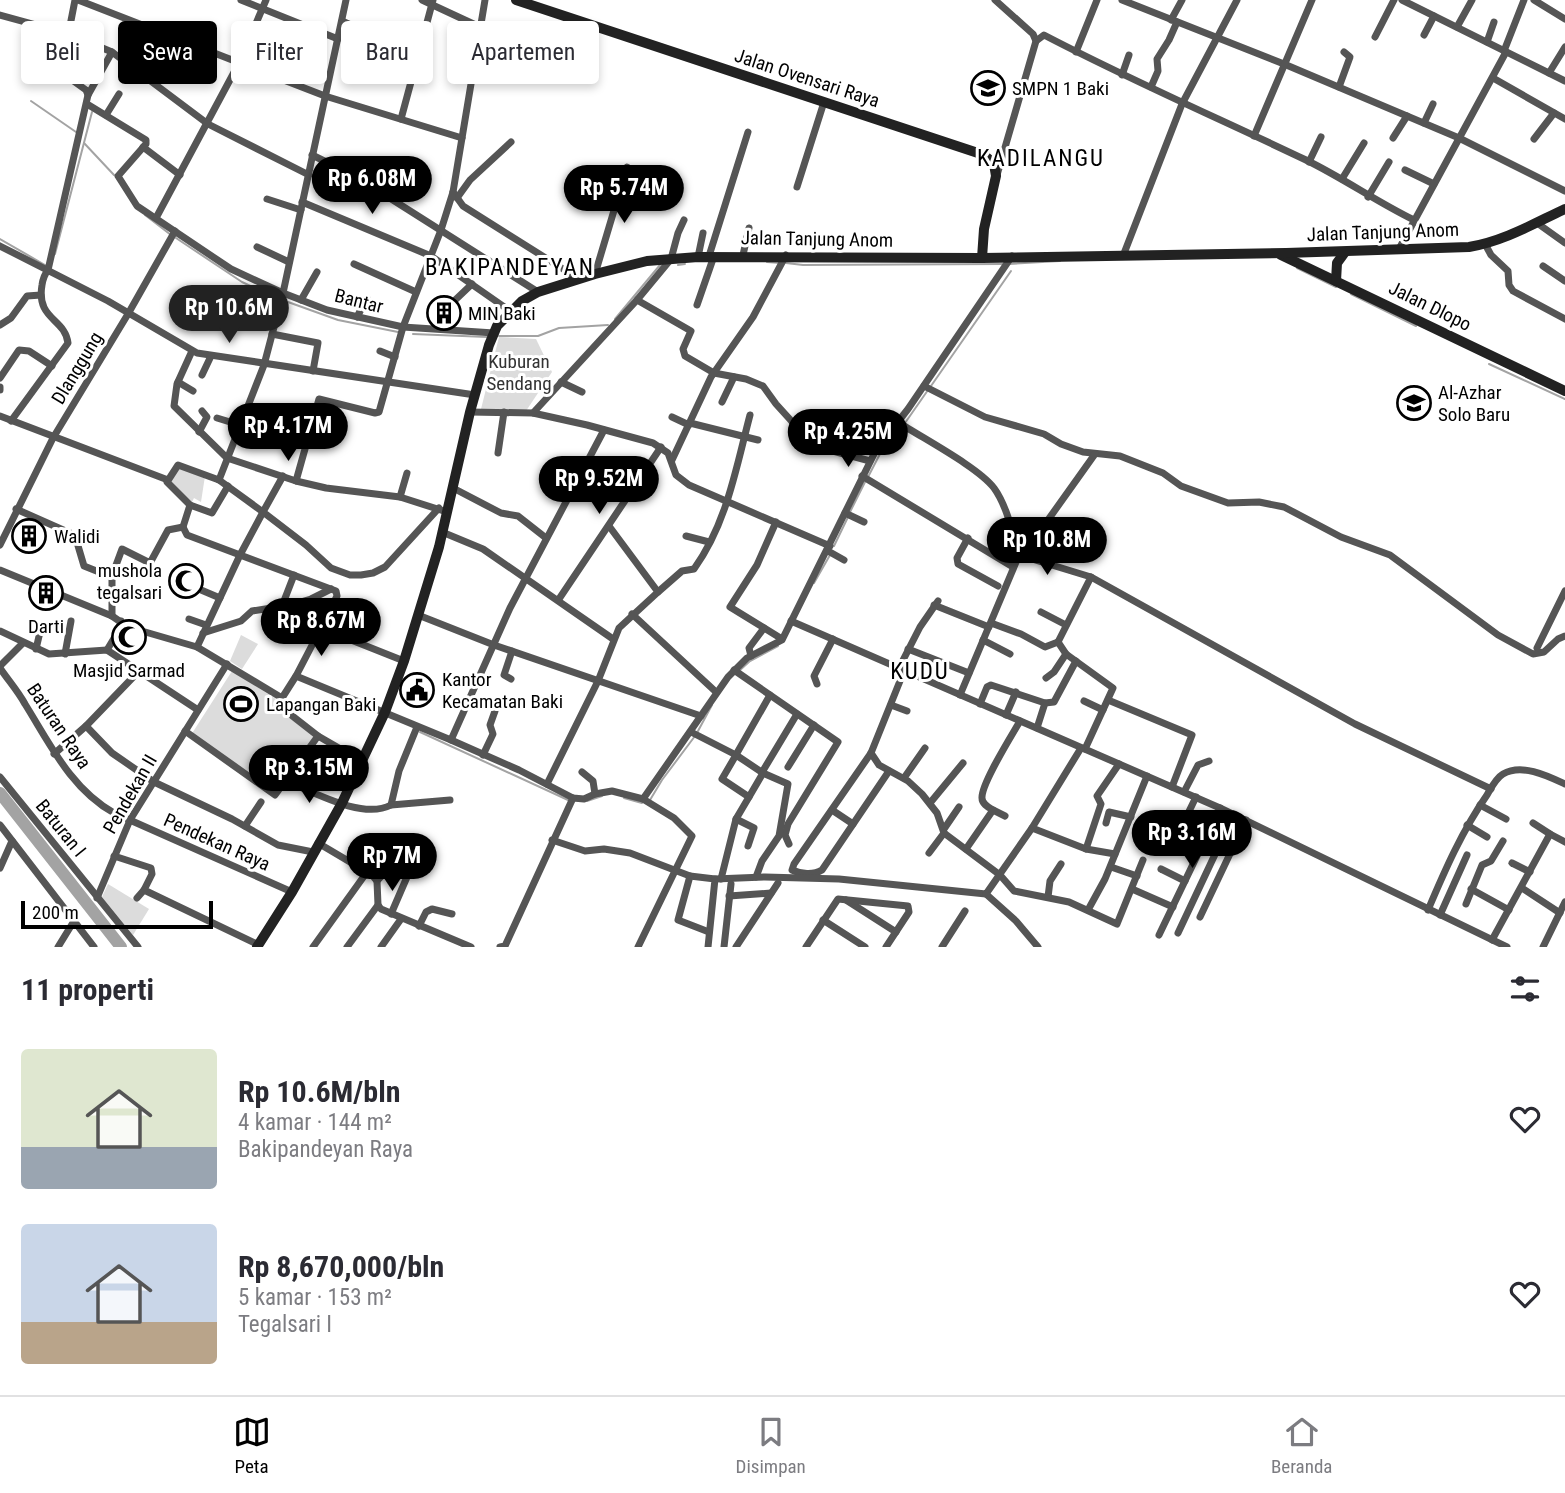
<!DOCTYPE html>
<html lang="id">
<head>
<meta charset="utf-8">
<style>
	:root { --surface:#fff; --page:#f2f2f3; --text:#2b2b33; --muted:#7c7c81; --line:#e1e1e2; --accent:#000 }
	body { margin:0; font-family:"Roboto Condensed",sans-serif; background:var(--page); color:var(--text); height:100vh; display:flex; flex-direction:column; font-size:26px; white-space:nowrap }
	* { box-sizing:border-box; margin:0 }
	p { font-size:23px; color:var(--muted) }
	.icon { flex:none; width:38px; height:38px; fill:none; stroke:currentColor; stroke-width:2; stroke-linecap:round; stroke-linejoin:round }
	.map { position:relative; height:947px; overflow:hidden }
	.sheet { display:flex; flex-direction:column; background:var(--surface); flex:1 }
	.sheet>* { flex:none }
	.hud { position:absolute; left:21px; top:21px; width:700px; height:63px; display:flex; gap:14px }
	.scale { position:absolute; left:21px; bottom:18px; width:192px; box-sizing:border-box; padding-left:7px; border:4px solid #000; border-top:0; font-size:19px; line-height:24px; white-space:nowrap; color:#000; -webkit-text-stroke:5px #fff; paint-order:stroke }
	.price { position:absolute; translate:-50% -60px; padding:0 16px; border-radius:24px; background:var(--accent); color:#fff; font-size:23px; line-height:46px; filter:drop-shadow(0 2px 4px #0008) }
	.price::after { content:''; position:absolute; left:50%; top:42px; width:21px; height:16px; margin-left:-10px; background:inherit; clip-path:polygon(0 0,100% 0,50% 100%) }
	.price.on { background:#222; color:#fff }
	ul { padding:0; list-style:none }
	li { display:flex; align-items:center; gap:21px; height:175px; padding:0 21px }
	li span { display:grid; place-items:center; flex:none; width:196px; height:140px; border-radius:7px; color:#555 }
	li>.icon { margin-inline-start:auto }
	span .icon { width:84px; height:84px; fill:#fffc; stroke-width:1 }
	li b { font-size:30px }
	h2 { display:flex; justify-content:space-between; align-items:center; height:84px; padding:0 21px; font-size:30px }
	.tag { padding:0 24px; border-radius:7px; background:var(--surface); box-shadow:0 4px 10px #0003; font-size:24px; line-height:63px }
	.tag.on { background:var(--accent); color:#fff }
	.menu { display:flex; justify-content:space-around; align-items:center; height:98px; border-top:2px solid var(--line); background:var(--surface); font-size:19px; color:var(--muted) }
	.menu a { display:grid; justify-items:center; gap:4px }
	.menu .on { color:var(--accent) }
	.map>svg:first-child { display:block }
	.green { fill:#dcdcdc }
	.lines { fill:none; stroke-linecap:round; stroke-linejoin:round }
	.stream { stroke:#a3a3a3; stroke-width:2 }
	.river { stroke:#a3a3a3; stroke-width:12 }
	.street { stroke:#555; stroke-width:7 }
	.secondary { stroke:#222; stroke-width:10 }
	.labels { text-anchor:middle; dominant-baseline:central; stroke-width:6; stroke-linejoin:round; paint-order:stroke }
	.street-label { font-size:19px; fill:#000; stroke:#fff }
	.poi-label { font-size:19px; fill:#000; stroke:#fff; text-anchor:start }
	.park-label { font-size:19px; fill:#333; stroke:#fff }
	.quarter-label { font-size:23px; letter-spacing:2px; fill:#000; stroke:#fff }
</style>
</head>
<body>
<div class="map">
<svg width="1565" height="947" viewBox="0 0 1565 947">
	<rect width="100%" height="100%" fill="#fff"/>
	<g class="green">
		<path d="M499 337 536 339 552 372 526 411 481 409Z"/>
		<path d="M178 466 205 476 201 502 194 498 192 502 171 484 169 480Z"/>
		<path d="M241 635 258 644 242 669 230 661Z"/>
		<path d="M232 671 279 701 284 714 317 738 278 795 191 735Z"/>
		<path d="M108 884 149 909 133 935 102 897Z"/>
	</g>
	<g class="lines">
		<g class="stream">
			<path d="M31 101 76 132"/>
			<path d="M84 143 114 175"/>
			<path d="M145 215 171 235"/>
			<path d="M176 238 242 282 276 298"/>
			<path d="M0 239 45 265"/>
			<path d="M55 254 92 112"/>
			<path d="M767 262 780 263"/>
			<path d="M786 263 803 265 1004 264"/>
			<path d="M1009 264 1060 261"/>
			<path d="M678 265 685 264"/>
			<path d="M1297 268 1336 287"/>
			<path d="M1351 294 1416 326"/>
			<path d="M288 302 338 320 398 332"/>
			<path d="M615 319 660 265"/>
			<path d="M413 334 487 337"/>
			<path d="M499 336H538L559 328 608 325"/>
			<path d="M1489 364 1565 399"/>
			<path d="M931 386 1011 271"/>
			<path d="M905 423 928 390"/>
			<path d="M868 477 882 450 901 427"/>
			<path d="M850 512 865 482"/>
			<path d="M834 546 848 517"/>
			<path d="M814 583 830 555"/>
			<path d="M739 671 750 661 778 646"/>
			<path d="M698 731 712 705"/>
			<path d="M420 732 568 800"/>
			<path d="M624 798 642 803"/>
			<path d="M650 800 662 780 695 736"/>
			<path d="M587 801 602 796"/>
		</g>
		<path class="river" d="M0 793 121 947"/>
		<g class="street">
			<path d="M78 0 325 96 462 138"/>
			<path d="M241 0 338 39"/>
			<path d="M422 0 480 27"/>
			<path d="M995 0 1033 34 1036 41 997 175"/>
			<path d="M1122 0 1284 64 1459 138 1565 191"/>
			<path d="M1402 0 1565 81"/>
			<path d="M1534 0 1565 19"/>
			<path d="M0 15 69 34 112 52 208 124 309 175"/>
			<path d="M1171 20 1182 0"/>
			<path d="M342 21 418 56 433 0"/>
			<path d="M1457 27 1472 0"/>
			<path d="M1424 35 1434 16"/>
			<path d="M1375 37 1394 0"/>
			<path d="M1036 41 1044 35C1130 80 1218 118 1306 160 1343 178 1377 202 1414 220"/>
			<path d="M1487 42 1494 22"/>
			<path d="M1504 51 1524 0"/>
			<path d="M1076 52 1097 0"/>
			<path d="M1549 73 1565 47"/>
			<path d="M1122 75 1129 55"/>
			<path d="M1493 78 1565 119"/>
			<path d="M1151 87 1158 71 1157 59 1169 40 1177 22"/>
			<path d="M1339 87 1350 57 1344 52"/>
			<path d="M88 95 112 52"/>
			<path d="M87 104 146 140V144L118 176 137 206 231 269 283 293 327 310 403 327 494 333"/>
			<path d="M106 115 119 94"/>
			<path d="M401 119 418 56"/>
			<path d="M1424 123 1433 104"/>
			<path d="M1254 136 1312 0"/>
			<path d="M1393 138 1407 116"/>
			<path d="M1534 139 1554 113"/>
			<path d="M143 147 180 175"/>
			<path d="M312 155 355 176 538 292"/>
			<path d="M1309 162 1321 137"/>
			<path d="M1405 170 1434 184"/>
			<path d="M1342 179 1364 143"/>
			<path d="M797 187 824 102"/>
			<path d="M453 192 463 206 579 279"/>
			<path d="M1368 197 1389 162"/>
			<path d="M457 198 470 180 511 142"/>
			<path d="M267 199 301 210"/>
			<path d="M302 202 431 256 510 311"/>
			<path d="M156 218 239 63 266 0"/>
			<path d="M1537 223 1565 243"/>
			<path d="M1485 244 1491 255 1508 271 1509 285 1513 291 1565 319"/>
			<path d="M0 246 108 301 197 353 475 395"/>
			<path d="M257 247 289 262"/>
			<path d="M1399 249 1506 52"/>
			<path d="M743 255 749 228"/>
			<path d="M709 256 748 132"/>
			<path d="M1123 256 1182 104 1237 0"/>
			<path d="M698 257 703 233"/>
			<path d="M354 264 416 292"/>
			<path d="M1543 266 1565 281"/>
			<path d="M595 274 627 167"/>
			<path d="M301 300 317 272"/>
			<path d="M637 300 691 331 683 349 685 356 714 373 746 379 763 386 776 404 805 436 816 434 835 417 886 421 896 425"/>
			<path d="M452 303 472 284"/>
			<path d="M697 305 714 256"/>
			<path d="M357 317 367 298"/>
			<path d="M0 325 11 318 27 296 41 295"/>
			<path d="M272 334 318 343 313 371"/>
			<path d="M192 351 177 384 174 406 227 458 296 481 326 488 400 497 447 512"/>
			<path d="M380 351 395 357"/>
			<path d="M202 375 211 356"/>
			<path d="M0 378 19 350 29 351 52 366"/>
			<path d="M178 382 193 391"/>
			<path d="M561 382 582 392"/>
			<path d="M924 386 985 417 1044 434 1061 444 1083 452 1120 456 1163 473 1181 486 1228 503 1259 502 1284 507 1341 537 1390 555 1498 635 1533 654 1544 652 1558 639 1565 636"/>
			<path d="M0 387V390"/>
			<path d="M722 402 734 377"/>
			<path d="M470 412 533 413 587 425 653 443 668 453 676 475 689 485 830 546"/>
			<path d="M533 413 637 300 671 259 678 233 684 220"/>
			<path d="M0 416 168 480"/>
			<path d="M672 417 689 425"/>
			<path d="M217 418 256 430 308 440"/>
			<path d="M11 421 68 343C65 318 36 320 42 285 43 278 44 275 48 270L88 95 86 90 61 72 75 0"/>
			<path d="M898 422C922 438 978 467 994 488 1007 506 1013 534 1019 555L1091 577 1058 642 1066 654 1113 688 1085 749"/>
			<path d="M690 423 758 440"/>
			<path d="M199 432 207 417 202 411"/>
			<path d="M833 451 870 461"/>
			<path d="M498 453 504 412"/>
			<path d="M672 460 711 377 753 317 786 255"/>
			<path d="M283 476 263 512 306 545 331 568 350 575H361L373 573 385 567 439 508"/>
			<path d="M862 476 1013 567"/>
			<path d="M219 480 264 365 283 293 346 0"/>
			<path d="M296 481 319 399 375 413 379 412 403 327 441 230 453 192 485 0"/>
			<path d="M453 488 501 513 518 516 546 538"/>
			<path d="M400 497 407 473"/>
			<path d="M190 505 212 513 228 486"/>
			<path d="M16 509 70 533 76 539 84 566 109 576H112L122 549 150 563 168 530 183 527"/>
			<path d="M845 513 864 522"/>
			<path d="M776 522 757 565 730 607 782 639"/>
			<path d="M183 527 190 505 167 482 178 465 219 480 263 512 240 555 197 647"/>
			<path d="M183 527 187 535 336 591 337 596 321 628 404 661"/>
			<path d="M442 532 483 549 613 639"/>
			<path d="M686 536 709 542"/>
			<path d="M968 538 957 558 958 564 998 586"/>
			<path d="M0 545 53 438 128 314 175 231"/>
			<path d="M828 551 844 560"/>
			<path d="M1023 555 1095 454"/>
			<path d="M0 570 112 616 128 627 197 647 282 698 296 676 451 740 519 770 573 798 584 799 595 794 612 791 643 799 728 677 747 658 782 640 876 450 908 409 1012 256"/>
			<path d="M112 576V616"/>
			<path d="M1091 577 1355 724 1491 789"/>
			<path d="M194 587 220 598"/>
			<path d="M658 592 682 571 694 569C727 523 736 468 750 415"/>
			<path d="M559 599 661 447"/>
			<path d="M934 605 989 627"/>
			<path d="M282 606 294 575"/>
			<path d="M1041 612 1066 625"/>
			<path d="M632 614 716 692"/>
			<path d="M418 615 494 645 701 716"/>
			<path d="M189 619 206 625"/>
			<path d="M791 621 1220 808 1507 947"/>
			<path d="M991 623 1021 634 1045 647 1058 642"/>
			<path d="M0 631 49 654 107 650 198 710"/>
			<path d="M203 633 241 621 252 611 290 605 311 599 331 589"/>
			<path d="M340 637 344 619"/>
			<path d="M983 640 1010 654"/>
			<path d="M1537 648 1565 591"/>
			<path d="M36 649 40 632 48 625"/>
			<path d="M908 649 969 673"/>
			<path d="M107 650 119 630 121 621"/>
			<path d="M65 654 71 621"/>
			<path d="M751 656 749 648 764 628"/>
			<path d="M0 666 23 643"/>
			<path d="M0 668C8 680 18 691 25 704 50 744 71 789 114 813L292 892"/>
			<path d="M899 668 920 627 938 601"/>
			<path d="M734 670 838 742 788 824 785 835 789 844"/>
			<path d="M296 676 321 628"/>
			<path d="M1046 678 1054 672 1066 654"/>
			<path d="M511 679 504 675 512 651"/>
			<path d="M817 684 814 676 833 639"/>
			<path d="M960 695 1019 555"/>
			<path d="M1108 700 1192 735 1172 787"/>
			<path d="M1084 701 1103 710"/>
			<path d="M1045 703 1054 702 1076 661"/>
			<path d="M980 704 987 687 991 685 1045 703 1037 728"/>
			<path d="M891 705 907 711"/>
			<path d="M1006 715 1016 692"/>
			<path d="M86 726 112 753 154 782 232 819 278 845 313 852"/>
			<path d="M185 731 275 795 318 736 286 711 282 698"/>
			<path d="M691 732 736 755 763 773 788 784 779 836 762 861 756 877"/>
			<path d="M318 736 363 762"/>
			<path d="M451 740 510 608 604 430"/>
			<path d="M737 753 770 695"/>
			<path d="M871 753 879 765 908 781 922 794 937 813 944 833 1000 875 1014 891 1069 902 1117 924 1143 860"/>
			<path d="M54 754 86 726 139 671"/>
			<path d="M483 755 493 734 490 725 495 711"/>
			<path d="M788 767 814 725"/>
			<path d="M764 769 797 714"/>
			<path d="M889 771 822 870C814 875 800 874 792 870L794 864 871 753 904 671"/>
			<path d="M582 772 593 781 595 794"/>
			<path d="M0 777 138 947"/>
			<path d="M904 778 925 748"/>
			<path d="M286 781C314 792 362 820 391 805L399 771 417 727"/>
			<path d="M547 784 598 681 619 628 658 592 609 526"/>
			<path d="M1184 792 1198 765 1209 761"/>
			<path d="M749 797 763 773"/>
			<path d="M930 803 963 763"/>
			<path d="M391 805 450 800"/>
			<path d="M1480 805 1506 819"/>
			<path d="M832 810 853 824"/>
			<path d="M993 810 1005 816"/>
			<path d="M736 819 754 828 748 846"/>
			<path d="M1106 823 1109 812 1131 817"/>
			<path d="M1533 823 1550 834"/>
			<path d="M0 825 94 947"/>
			<path d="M1467 825 1487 837"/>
			<path d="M245 826 261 802"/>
			<path d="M1032 828 1086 849 1115 854"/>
			<path d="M944 829 959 807"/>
			<path d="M1177 836 1196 797"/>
			<path d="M552 840 585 851 604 849 630 853 690 876 715 879 708 947"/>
			<path d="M318 843 372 875 377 881 378 905 381 909 471 947"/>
			<path d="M966 849 993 810C988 807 982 804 982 798 981 784 1012 735 1020 721"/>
			<path d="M1086 849 1101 804 1097 796 1119 764"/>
			<path d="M929 853 944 833"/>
			<path d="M114 856 151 868 152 874 144 890 259 945"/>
			<path d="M1512 863 1530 872"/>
			<path d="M1111 867 1137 876"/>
			<path d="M0 868 12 841"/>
			<path d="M1161 869 1185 881"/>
			<path d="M690 876 678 920 709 932"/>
			<path d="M715 879 765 877 839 879 986 894 1032 828 1081 748"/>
			<path d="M721 879 736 819 749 797 722 779 736 755"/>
			<path d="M377 881 389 868 407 877 391 914"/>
			<path d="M1522 888 1560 913"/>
			<path d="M1132 889 1173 907"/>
			<path d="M1471 889 1509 910"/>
			<path d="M986 894 1016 921 1038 947"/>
			<path d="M729 896 771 893"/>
			<path d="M1048 897 1050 881 1061 864"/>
			<path d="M97 898 130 820 227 664"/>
			<path d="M137 898 144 890"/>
			<path d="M846 900 896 932"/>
			<path d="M1466 904 1482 865 1491 861 1503 841"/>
			<path d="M1088 910 1105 879 1147 776"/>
			<path d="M1428 910C1445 870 1462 831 1487 795 1491 788 1496 778 1503 774 1522 763 1548 776 1565 784"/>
			<path d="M1440 915 1467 855"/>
			<path d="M1200 917 1246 820"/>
			<path d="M823 920 865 947"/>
			<path d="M419 926 426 912 432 909 452 914"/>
			<path d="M1178 933 1234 814"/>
			<path d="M1159 935 1220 808"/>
			<path d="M1492 940 1550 834 1565 842"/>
			<path d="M58 947 74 921"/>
			<path d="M313 947 367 872"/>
			<path d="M347 947 378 905"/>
			<path d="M381 947 401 919"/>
			<path d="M500 947 505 946 573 798"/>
			<path d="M638 947 692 836 674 818 643 799"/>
			<path d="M724 947 731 884"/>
			<path d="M736 947 778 883"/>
			<path d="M806 947 838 899 908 906 909 912 886 947"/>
			<path d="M942 947 965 911"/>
			<path d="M1543 947 1565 902"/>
		</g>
		<g class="secondary">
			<path d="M516 0 984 155 994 164 996 176 984 229 982 258"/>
			<path d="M1281 255 1565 391"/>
			<path d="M1336 281 1337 263 1345 252"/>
			<path d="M257 947 292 892 342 803 385 712 404 661 439 547 470 412 489 345 497 326 522 301 538 292 595 274 647 261 698 257 982 258 1286 253 1469 247C1504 241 1533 224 1565 209"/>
		</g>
	</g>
	<defs>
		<g id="school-ring" transform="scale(1.75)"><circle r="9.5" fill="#fff" stroke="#000" stroke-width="1.5"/><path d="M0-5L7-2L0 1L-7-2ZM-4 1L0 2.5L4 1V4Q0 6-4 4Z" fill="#000"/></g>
		<g id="building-ring" transform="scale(1.75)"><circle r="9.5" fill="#fff" stroke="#000" stroke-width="1.5"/><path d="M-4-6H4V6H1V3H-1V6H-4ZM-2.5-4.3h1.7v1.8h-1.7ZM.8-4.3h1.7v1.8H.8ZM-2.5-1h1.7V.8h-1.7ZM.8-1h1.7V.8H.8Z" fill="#000"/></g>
		<g id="mosque-ring" transform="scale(1.75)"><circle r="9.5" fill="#fff" stroke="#000" stroke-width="1.5"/><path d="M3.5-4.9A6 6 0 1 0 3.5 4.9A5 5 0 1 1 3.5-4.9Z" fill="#000"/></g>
		<g id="civic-ring" transform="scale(1.75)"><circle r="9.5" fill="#fff" stroke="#000" stroke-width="1.5"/><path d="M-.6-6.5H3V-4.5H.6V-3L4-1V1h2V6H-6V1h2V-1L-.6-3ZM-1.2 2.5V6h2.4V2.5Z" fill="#000"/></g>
		<g id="stadium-ring" transform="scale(1.75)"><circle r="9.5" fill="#fff" stroke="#000" stroke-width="1.5"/><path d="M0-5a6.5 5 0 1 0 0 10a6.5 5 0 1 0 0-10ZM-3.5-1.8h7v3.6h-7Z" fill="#000"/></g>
	</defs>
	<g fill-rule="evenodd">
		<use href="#school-ring" x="988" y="88"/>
		<use href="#building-ring" x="444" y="313"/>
		<use href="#school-ring" x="1414" y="403"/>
		<use href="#building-ring" x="29" y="536"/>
		<use href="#mosque-ring" x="186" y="581"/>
		<use href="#building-ring" x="46" y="593"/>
		<use href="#mosque-ring" x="129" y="637"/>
		<use href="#civic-ring" x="417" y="690"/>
		<use href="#stadium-ring" x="241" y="704"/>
	</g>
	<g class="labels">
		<g class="street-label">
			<text transform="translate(807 78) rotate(18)">Jalan Ovensari Raya</text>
			<text transform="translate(1383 232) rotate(-2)">Jalan Tanjung Anom</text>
			<text transform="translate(817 239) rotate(1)">Jalan Tanjung Anom</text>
			<text transform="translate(359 301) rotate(14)">Bantar</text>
			<text transform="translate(1430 306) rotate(26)">Jalan Dlopo</text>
			<text transform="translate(77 368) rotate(-59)">Dlanggung</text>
			<text transform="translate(59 726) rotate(56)">Baturan Raya</text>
			<text transform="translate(130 794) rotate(-60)">Pendekan II</text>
			<text transform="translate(61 828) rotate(51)">Baturan I</text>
			<text transform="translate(217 842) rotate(24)">Pendekan Raya</text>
		</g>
		<g class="poi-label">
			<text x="1012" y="88">SMPN 1 Baki</text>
			<text x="468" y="313">MIN Baki</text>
			<text x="1438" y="392">Al-Azhar<tspan x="1438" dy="22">Solo Baru</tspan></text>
			<text x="54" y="536">Walidi</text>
			<text x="162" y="570" text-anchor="end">mushola<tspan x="162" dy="22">tegalsari</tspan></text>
			<text x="46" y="626" text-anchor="middle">Darti</text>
			<text x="129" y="670" text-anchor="middle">Masjid Sarmad</text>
			<text x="442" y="679">Kantor<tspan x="442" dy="22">Kecamatan Baki</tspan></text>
			<text x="266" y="704">Lapangan Baki</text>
		</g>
		<g class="park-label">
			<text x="519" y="361">Kuburan<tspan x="519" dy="22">Sendang</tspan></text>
		</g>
		<g class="quarter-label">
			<text x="1041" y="158">KADILANGU</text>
			<text x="510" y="267">BAKIPANDEYAN</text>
			<text x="920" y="671">KUDU</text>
		</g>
	</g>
</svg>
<div class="scale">200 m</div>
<b class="price" style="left:372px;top:216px">Rp 6.08M</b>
<b class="price" style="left:624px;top:225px">Rp 5.74M</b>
<b class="price on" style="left:229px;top:345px">Rp 10.6M</b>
<b class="price" style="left:288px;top:463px">Rp 4.17M</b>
<b class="price" style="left:848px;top:469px">Rp 4.25M</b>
<b class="price" style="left:599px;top:516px">Rp 9.52M</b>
<b class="price" style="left:1047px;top:577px">Rp 10.8M</b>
<b class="price" style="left:321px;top:658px">Rp 8.67M</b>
<b class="price" style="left:309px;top:805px">Rp 3.15M</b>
<b class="price" style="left:1192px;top:870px">Rp 3.16M</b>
<b class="price" style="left:392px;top:893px">Rp 7M</b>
<div class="hud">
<a class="tag">Beli</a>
<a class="tag on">Sewa</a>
<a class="tag">Filter</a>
<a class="tag">Baru</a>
<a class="tag">Apartemen</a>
</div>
</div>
<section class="sheet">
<h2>11 properti<svg class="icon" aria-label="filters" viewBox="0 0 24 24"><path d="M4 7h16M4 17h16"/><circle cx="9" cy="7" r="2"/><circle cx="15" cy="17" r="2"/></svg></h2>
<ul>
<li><span style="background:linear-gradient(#dfe7d0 70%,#9aa5b1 0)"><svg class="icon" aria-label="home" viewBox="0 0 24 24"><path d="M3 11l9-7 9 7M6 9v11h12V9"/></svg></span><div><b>Rp 10.6M/bln</b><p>4 kamar · 144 m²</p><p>Bakipandeyan Raya</p></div><svg class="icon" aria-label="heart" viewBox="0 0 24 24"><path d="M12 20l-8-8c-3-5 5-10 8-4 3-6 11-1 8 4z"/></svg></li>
<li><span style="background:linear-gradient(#c9d6e8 70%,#b9a48a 0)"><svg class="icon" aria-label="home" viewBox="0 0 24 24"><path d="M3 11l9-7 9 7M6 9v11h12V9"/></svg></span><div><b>Rp 8,670,000/bln</b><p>5 kamar · 153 m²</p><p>Tegalsari I</p></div><svg class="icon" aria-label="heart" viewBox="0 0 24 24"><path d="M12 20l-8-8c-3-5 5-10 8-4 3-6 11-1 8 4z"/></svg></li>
</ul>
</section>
<nav class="menu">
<a class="on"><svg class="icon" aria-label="map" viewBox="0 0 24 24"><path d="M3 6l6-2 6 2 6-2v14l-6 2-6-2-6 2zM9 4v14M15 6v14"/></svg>Peta</a>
<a><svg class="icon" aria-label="saved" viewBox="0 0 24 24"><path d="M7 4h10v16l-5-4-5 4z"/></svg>Disimpan</a>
<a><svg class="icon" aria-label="home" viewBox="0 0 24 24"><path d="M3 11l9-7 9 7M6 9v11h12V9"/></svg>Beranda</a>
</nav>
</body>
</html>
